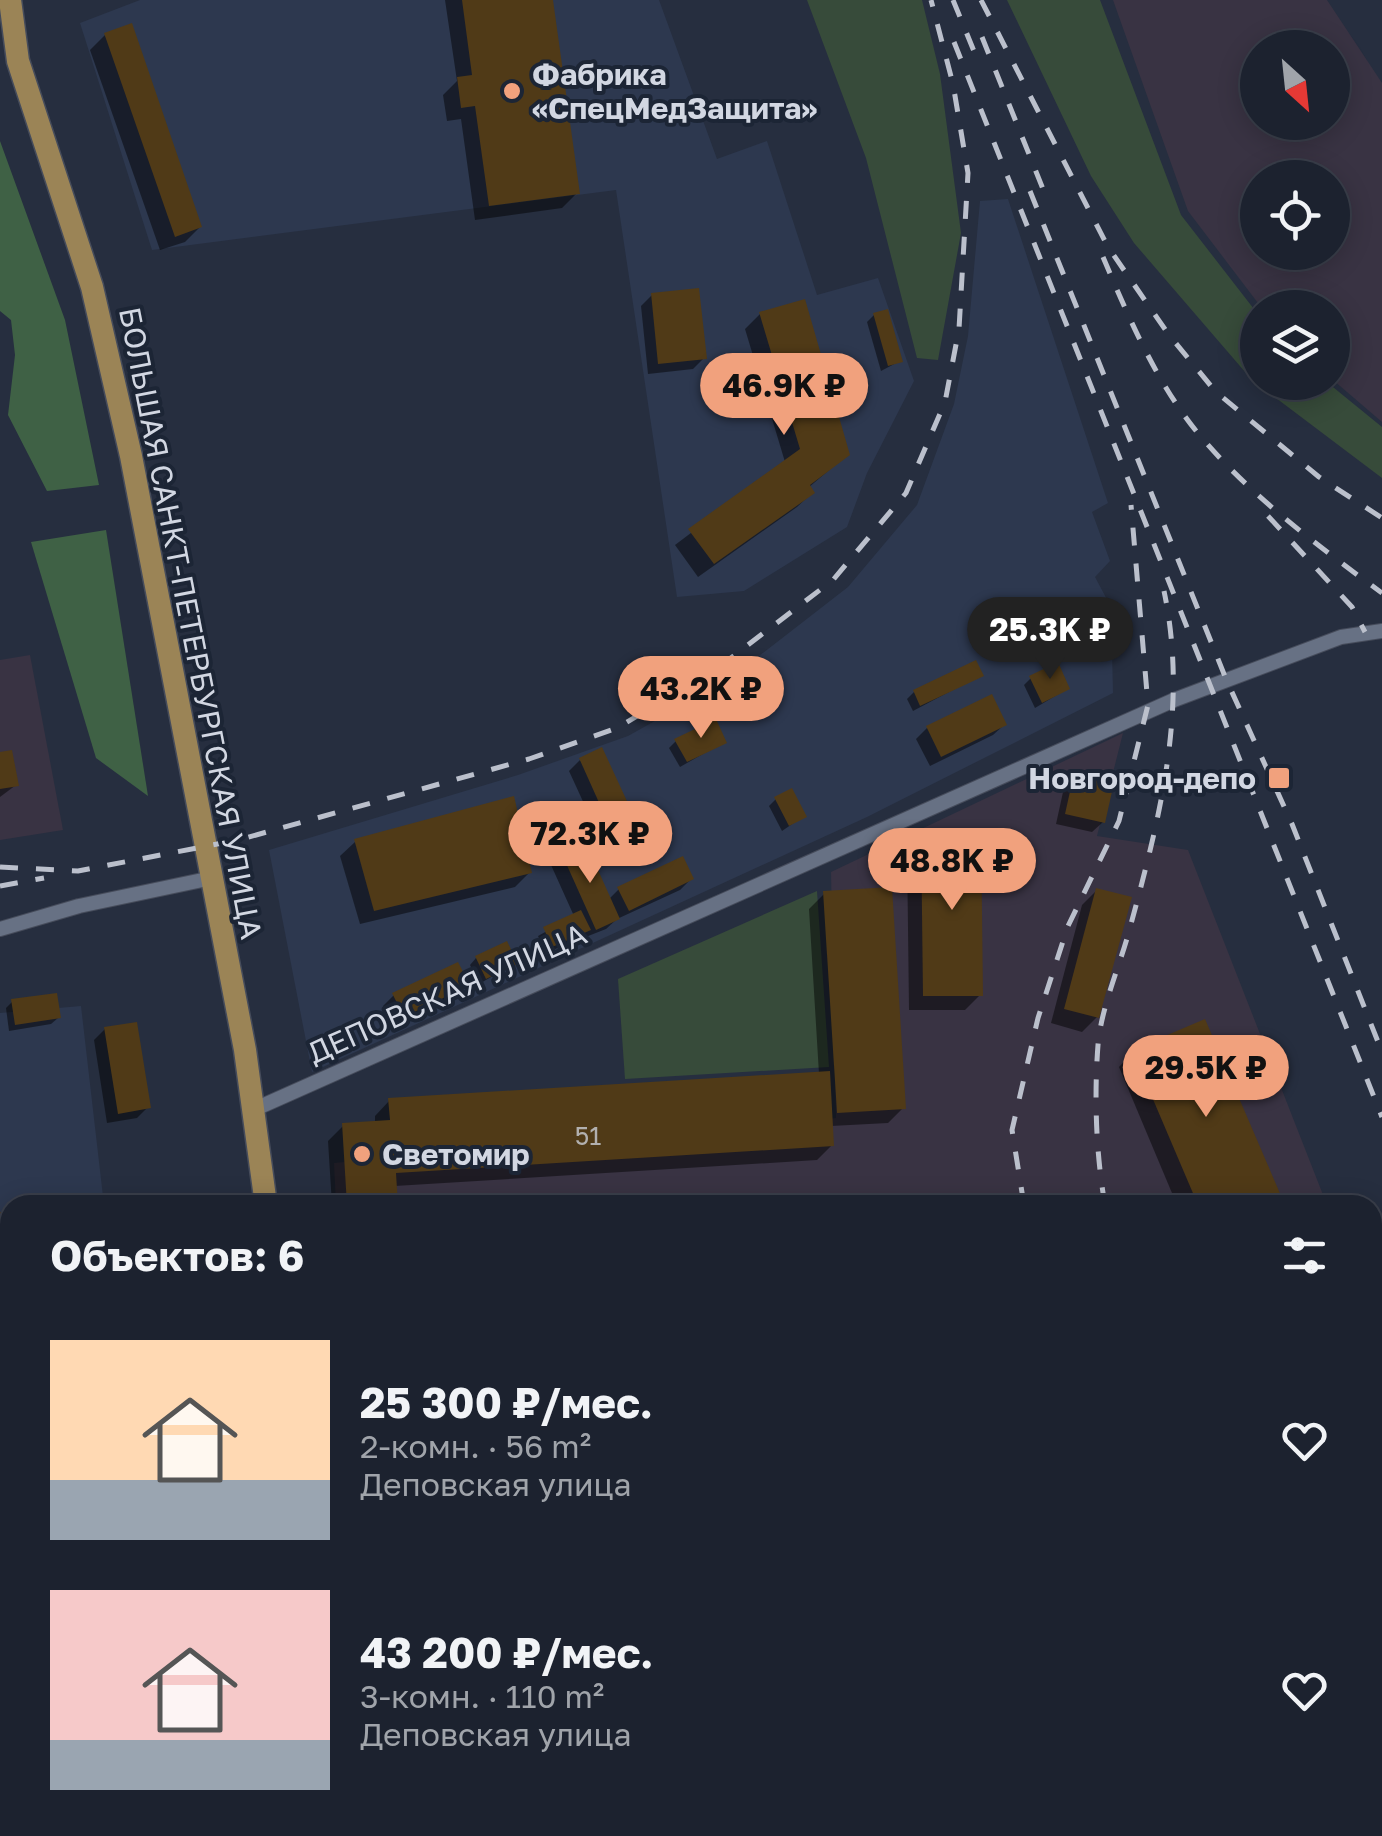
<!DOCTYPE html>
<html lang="ru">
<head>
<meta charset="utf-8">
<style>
	:root { --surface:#1c222f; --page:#252a37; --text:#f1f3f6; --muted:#a0a4aa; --line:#3a3f4b; --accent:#f1a17d }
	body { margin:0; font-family:"Golos Text",sans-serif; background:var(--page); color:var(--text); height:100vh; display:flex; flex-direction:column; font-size:38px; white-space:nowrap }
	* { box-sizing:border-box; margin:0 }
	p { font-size:32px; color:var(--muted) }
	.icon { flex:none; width:55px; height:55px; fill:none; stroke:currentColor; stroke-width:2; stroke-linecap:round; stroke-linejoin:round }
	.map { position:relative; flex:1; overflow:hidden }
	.panel { position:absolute; left:0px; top:1195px; width:1382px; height:642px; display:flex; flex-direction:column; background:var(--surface); border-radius:30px 30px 0 0; box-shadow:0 5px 25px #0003,0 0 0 2px var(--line) }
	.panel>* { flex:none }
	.needle { width:65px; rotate:153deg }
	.controls { position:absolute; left:1240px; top:30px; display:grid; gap:20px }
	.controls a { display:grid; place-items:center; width:110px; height:110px; border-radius:50%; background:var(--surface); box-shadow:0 5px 25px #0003,0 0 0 2px var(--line); font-size:50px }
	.price { position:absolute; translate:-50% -85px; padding:0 22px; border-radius:35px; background:var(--accent); color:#111; font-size:32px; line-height:65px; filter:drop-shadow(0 2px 5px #0008) }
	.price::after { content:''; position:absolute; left:50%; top:60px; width:30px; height:22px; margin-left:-15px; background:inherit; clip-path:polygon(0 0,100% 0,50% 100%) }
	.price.on { background:#222; color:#fff }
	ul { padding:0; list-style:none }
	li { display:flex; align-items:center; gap:30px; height:250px; padding:0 50px }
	li span { display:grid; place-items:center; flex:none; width:280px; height:200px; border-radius:0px; color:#555 }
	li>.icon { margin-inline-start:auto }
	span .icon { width:120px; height:120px; fill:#fffc; stroke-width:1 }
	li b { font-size:42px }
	h2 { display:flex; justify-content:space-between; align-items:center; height:120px; padding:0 50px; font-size:42px }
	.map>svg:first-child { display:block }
	.built { fill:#2d384f }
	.industrial { fill:#393343; fill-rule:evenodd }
	.green { fill:#374b3a }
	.forest { fill:#3f6145 }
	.shadow { fill:#0007 }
	.building { fill:#503a17 }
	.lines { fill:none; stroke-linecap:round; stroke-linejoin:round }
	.street-casing { stroke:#464c5b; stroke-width:16 }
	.primary-casing { stroke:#464c5b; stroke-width:25 }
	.street { stroke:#677184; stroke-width:14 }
	.primary { stroke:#9b8456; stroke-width:22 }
	.rail { stroke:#bbc0cc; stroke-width:5; stroke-dasharray:18 18; stroke-linecap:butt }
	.poi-dot { fill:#f1a17d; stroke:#1c2535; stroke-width:4 }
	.labels { text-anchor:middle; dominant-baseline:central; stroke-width:8; stroke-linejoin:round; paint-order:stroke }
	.number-label { font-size:25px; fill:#b2b0af }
	.poi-label { font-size:30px; font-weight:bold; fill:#d2d7e2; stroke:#1c2535; text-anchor:start }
	.street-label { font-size:30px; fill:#d2d7e2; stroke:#1c2535 }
</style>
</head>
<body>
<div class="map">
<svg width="1382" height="1836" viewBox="0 0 1382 1836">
	<rect width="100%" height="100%" fill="#262e3f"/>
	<g class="built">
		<path d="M140 0H659L717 159 767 141 817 295 878 278 914 381 867 473 847 527 744 591 677 597 616 190 152 250 80 23Z"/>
		<path d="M1008 199 1108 503 1092 512 1110 561 1095 577 1111 607 1113 693 867 817 312 1072 269 850 518 775 628 736 728 680 848 587 917 505 954 404 968 336 980 201Z"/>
		<path d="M81 1006 104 1205H10V1828H247V1836H0V1013Z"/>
	</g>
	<g class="industrial">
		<path d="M1113 0H1327L1382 83V422L1333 380 1332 308 1261 307 1188 211ZM1258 48H1332V122H1258ZM1258 178H1332V252H1258Z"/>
		<path d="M30 655 63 830 0 840V660Z"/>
		<path d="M1123 733 1097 836 1188 850 1327 1205H336L334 1163 836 1118 831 872Z"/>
		<path d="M1373 1320 1382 1344V1836H728L727 1828H1372Z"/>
		<path d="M378 1828H605L504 1836H379Z"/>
	</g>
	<g class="green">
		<path d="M807 0H922L940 74 961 233 938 360 917 358 866 158Z"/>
		<path d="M1007 0H1100L1181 215 1257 313 1258 382 1328 383 1382 427V478L1252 380 1134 243 1091 176Z"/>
		<path d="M817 891 829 1067 625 1079 618 979Z"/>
	</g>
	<g class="forest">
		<path d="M0 141 65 320 99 485 47 491 8 415 15 355 11 320 0 311Z"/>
		<path d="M106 530 148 796 96 758 31 542Z"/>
	</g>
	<g class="shadow">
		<path d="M445 0H551L577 193 562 208 475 220 461 119 447 121 443 95 457 81Z"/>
		<path d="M105 35 200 227 185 242 160 250 90 50Z"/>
		<path d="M652 295 704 358 693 369 648 374 641 306Z"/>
		<path d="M760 314 848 454 808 488 812 493 797 507 698 577 675 545 785 462 745 329Z"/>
		<path d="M874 315 900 361 881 371 867 322Z"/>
		<path d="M981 675 913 711 907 699 914 692Z"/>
		<path d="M1031 678 1067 689 1035 708 1024 685Z"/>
		<path d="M1004 725 993 735 930 766 916 739 927 728Z"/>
		<path d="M676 741 724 742 680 767 669 748Z"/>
		<path d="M0 755 16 785 0 797Z"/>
		<path d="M580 760 635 824 603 845 569 771Z"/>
		<path d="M1076 772 1103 822 1092 832 1056 824 1065 783Z"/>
		<path d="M776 799 804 816 782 831 769 806Z"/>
		<path d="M922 833 980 995 965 1010H909L907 848Z"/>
		<path d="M355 842 530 872 515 887 360 924 340 856Z"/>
		<path d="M562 854 608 900 619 889 691 879 680 890 617 919 606 929 545 953 538 936 574 916 551 865Z"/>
		<path d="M1097 890V1017L1082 1032 1051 1023 1082 905Z"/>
		<path d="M824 894 903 1108 888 1123 831 1126 832 1145 817 1160 395 1186 396 1205H332L328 1141 343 1126 375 1123V1116L390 1100 819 1074 809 909Z"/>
		<path d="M476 958 515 963 479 984 470 965Z"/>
		<path d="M467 985 456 996 392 1026 383 1006 394 995Z"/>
		<path d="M12 1002 58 1018 51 1024 9 1031 6 1008Z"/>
		<path d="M105 1029 148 1107 137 1118 107 1123 94 1040Z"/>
		<path d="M1133 1052 1282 1205H1177L1119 1067Z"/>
		<rect x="0" y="1215" width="10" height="257"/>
		<path d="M1382 1519V1664L1372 1642V1523Z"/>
		<path d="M10 1526V1593L0 1594V1527Z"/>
		<path d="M1382 1805V1836H1366L1363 1828H1372V1809Z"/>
		<path d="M1161 1828H1271L1272 1836H1159Z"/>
		<path d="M1284 1828H1357L1349 1836H1288Z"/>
	</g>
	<g class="building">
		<path d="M462 0H553L580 194 489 206 475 106 461 108 457 77 472 75Z"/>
		<path d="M132 23 202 227 175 237 104 33Z"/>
		<path d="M699 288 707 359 658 364 651 293Z"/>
		<path d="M805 299 850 455 810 485 815 493 714 564 688 529 800 449 759 312Z"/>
		<path d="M888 309 903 362 888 366 873 313Z"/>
		<path d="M976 660 984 676 920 706 913 690Z"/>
		<path d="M1058 662 1070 689 1042 703 1029 676Z"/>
		<path d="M992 694 1007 725 941 757 926 726Z"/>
		<path d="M716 719 727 743 687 762 674 739Z"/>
		<path d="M602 747 638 825 614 836 579 758Z"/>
		<path d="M12 750 19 786 0 789V752Z"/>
		<path d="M1075 769 1115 778 1105 823 1065 814Z"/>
		<path d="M792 788 807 817 789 826 774 797Z"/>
		<path d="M514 796 532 873 374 911 354 839Z"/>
		<path d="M921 830H981L983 996H923Z"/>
		<path d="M585 841 620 919 596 930 561 852Z"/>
		<path d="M683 856 694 879 629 911 617 887Z"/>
		<path d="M892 887 906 1109 837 1113 823 891Z"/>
		<path d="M1096 888 1132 897 1099 1018 1064 1009Z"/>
		<path d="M581 910 591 930 552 947 543 927Z"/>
		<path d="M507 941 518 964 486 979 475 956Z"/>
		<path d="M458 962 470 985 404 1017 392 993Z"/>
		<path d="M57 993 61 1018 15 1025 11 999Z"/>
		<path d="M1205 1019 1285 1205H1198L1132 1050Z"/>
		<path d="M137 1022 151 1108 118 1114 104 1027Z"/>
		<path d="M830 1071 834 1146 396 1173 398 1205H347L342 1123 390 1120 388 1098Z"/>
		<path d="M0 1212H10V1458L0 1459Z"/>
		<path d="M1372 1410 1381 1430 1372 1434Z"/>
		<path d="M1382 1517V1616L1372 1594V1521Z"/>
		<path d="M0 1524H10V1580L0 1581Z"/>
		<path d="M0 1766 10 1767V1828H47L38 1835 0 1836Z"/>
		<path d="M1382 1803V1836H1381L1372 1806Z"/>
		<path d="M1031 1828H1147L1148 1836H1004V1830Z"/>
		<path d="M1170 1828H1274L1275 1836H1170Z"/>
		<path d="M1304 1828H1360L1338 1836H1308Z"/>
	</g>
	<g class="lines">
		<g class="street-casing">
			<g id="street">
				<path d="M0 929 79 906 212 878"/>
				<path d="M255 1109 1174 700 1341 637 1382 631"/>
			</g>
		</g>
		<g class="primary-casing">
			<g id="primary">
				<path d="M10 0 18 61 92 287 131 456 245 1050 266 1205"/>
				<path d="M315 1828V1836"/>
			</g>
		</g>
		<use href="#street" class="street"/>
		<use href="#primary" class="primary"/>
		<g class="rail">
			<path d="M953 0 978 61"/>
			<path d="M981 0 1108 247 1169 335 1216 392 1319 477 1382 518"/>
			<path d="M982 37 1049 204"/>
			<path d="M954 42 1382 1117"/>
			<path d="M1030 191 1226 679 1292 824 1382 1052"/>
			<path d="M1103 257C1128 316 1156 382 1197 432 1248 494 1318 546 1382 593"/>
			<path d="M1268 516 1352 607 1365 632"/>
			<path d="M0 867 78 871 238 840 529 759 617 728 719 667 833 580 906 493 945 402 959 329 968 173 953 84 931 0"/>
			<path d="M0 886 44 878"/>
			<path d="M1024 1205 1012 1130 1038 1018 1068 926 1119 821 1148 705 1131 505"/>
			<path d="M1105 1205C1096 1154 1094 1097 1098 1045 1101 1009 1118 970 1128 935 1159 821 1189 709 1164 591"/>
		</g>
	</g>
	<g class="poi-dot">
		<circle cx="512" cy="91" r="10"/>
		<rect x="1267" y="766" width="24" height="24" rx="5"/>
		<circle cx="362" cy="1154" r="10"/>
	</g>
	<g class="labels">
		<g class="number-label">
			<text x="588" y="1135">51</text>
		</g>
		<g class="poi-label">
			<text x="532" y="74">Фабрика<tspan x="532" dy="34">«СпецМедЗащита»</tspan></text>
			<text x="1256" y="778" text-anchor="end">Новгород-депо</text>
			<text x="382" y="1154">Светомир</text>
		</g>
		<g class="street-label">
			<text transform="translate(191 623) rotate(79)">БОЛЬШАЯ САНКТ-ПЕТЕРБУРГСКАЯ УЛИЦА</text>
			<text transform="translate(447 993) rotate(-24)">ДЕПОВСКАЯ УЛИЦА</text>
		</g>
	</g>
</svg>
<div class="controls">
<a><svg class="needle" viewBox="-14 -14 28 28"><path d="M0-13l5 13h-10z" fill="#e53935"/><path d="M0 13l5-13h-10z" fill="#a0a4aa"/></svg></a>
<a><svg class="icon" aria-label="locate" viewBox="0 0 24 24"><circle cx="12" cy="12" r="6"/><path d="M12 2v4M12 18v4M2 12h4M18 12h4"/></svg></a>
<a><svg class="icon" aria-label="layers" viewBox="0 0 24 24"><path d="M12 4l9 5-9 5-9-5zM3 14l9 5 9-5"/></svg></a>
</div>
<b class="price" style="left:784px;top:438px">46.9K ₽</b>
<b class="price on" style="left:1050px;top:682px">25.3K ₽</b>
<b class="price" style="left:701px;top:741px">43.2K ₽</b>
<b class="price" style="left:590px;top:886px">72.3K ₽</b>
<b class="price" style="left:952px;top:913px">48.8K ₽</b>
<b class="price" style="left:1206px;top:1120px">29.5K ₽</b>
<section class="panel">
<h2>Объектов: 6<svg class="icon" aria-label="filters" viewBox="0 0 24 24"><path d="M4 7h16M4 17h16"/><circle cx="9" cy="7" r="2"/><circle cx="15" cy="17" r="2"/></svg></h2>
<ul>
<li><span style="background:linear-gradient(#ffd9b3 70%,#9aa5b1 0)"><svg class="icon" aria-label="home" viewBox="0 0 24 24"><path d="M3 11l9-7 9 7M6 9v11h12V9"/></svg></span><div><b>25 300 ₽/мес.</b><p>2-комн. · 56 m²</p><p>Деповская улица</p></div><svg class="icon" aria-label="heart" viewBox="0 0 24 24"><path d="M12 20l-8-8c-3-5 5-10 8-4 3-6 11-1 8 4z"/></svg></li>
<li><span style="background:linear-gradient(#f6c9c9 75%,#9aa5b1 0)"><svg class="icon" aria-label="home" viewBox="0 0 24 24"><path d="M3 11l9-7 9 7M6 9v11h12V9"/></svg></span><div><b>43 200 ₽/мес.</b><p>3-комн. · 110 m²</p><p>Деповская улица</p></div><svg class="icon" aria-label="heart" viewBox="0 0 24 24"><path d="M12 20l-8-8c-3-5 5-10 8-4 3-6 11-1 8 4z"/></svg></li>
</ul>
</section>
</div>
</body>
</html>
